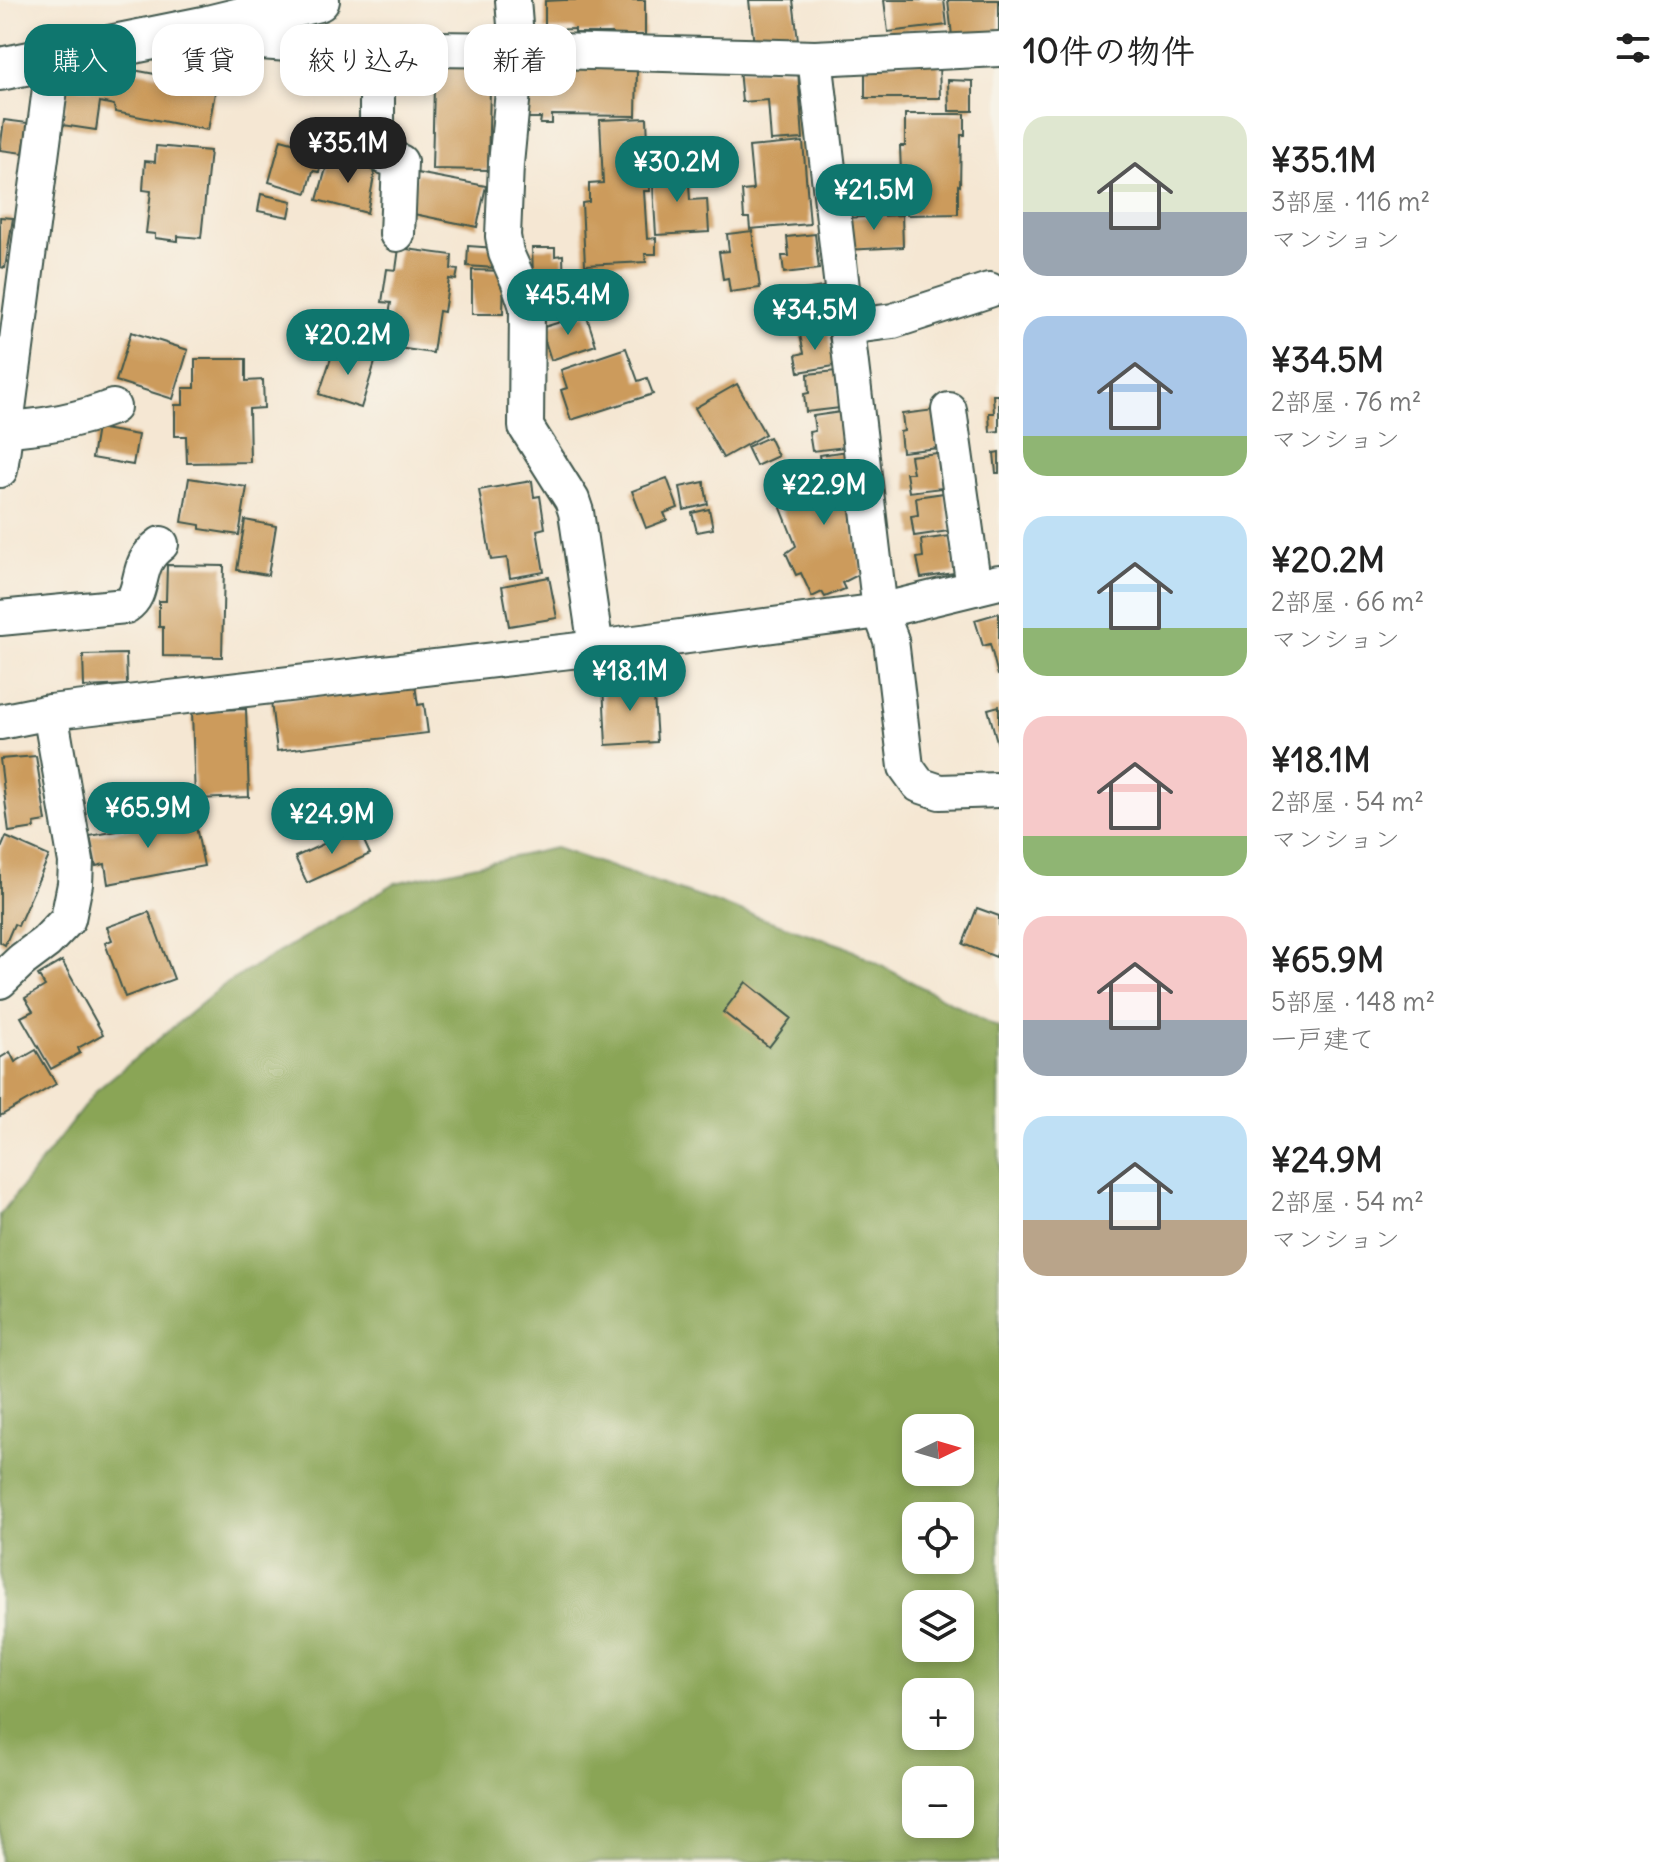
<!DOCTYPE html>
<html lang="ja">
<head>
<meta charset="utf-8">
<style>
	:root { --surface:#fff; --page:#f6f6f6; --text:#222; --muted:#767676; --accent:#0f766e }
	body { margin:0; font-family:Delius,"Klee One",sans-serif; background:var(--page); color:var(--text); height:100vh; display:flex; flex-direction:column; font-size:30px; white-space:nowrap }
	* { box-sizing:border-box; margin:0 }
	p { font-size:26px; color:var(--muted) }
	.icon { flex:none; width:44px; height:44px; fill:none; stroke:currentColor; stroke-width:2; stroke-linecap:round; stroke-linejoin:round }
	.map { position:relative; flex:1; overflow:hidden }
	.details { display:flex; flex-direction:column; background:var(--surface); width:680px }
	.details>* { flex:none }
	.hud { position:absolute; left:24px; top:24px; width:760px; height:72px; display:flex; gap:16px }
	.needle { width:52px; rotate:85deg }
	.buttons { position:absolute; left:902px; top:1414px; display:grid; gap:16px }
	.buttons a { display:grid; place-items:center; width:72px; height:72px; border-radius:16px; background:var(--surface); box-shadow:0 4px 12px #0003; font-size:40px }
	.price { position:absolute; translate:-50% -68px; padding:0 18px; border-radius:28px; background:var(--accent); color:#fff; font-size:26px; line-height:52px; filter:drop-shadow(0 2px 4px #0008) }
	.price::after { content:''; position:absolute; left:50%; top:48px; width:24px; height:18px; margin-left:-12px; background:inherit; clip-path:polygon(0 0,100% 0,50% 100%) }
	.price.current { background:#222; color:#fff }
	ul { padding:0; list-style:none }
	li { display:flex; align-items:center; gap:24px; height:200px; padding:0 24px }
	li span { display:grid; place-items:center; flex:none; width:224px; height:160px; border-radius:24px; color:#555 }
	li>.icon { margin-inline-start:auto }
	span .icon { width:96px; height:96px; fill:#fffc; stroke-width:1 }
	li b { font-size:34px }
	h2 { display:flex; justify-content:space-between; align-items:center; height:96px; padding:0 24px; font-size:34px }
	.pill { padding:0 28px; border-radius:24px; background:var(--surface); box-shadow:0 4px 12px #0003; font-size:28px; line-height:72px }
	.pill.current { background:var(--accent); color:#fff }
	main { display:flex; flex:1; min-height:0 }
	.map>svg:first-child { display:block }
	.forest { fill:#8aa557; stroke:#547146; stroke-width:2; fill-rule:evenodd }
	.building { fill:#cc9b5c }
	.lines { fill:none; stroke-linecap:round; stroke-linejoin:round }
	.minor-casing { stroke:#3f564c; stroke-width:38 }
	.tertiary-casing { stroke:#3f564c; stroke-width:46 }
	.minor { stroke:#fff; stroke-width:34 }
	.tertiary { stroke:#fff; stroke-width:42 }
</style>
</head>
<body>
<main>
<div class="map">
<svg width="999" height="1862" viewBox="0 0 999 1862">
	<rect width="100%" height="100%" fill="#f7f3e8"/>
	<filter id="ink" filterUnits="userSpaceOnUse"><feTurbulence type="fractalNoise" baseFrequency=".0125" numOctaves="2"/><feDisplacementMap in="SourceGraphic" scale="16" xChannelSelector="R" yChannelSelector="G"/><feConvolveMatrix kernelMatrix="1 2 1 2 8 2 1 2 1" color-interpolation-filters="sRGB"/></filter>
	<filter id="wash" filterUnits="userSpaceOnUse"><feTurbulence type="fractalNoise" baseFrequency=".006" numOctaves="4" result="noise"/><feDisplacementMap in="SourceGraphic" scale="32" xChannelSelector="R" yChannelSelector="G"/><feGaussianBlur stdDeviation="1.8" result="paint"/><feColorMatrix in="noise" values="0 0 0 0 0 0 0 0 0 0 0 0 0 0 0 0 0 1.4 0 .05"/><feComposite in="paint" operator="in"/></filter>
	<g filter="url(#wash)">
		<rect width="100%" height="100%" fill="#f5e7d3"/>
		<path class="forest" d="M555 848 844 946 999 1028V1862H0V1215L97 1090 224 985 395 883ZM916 1428H960V1472H916ZM916 1516H960V1560H916ZM916 1604H960V1648H916ZM916 1692H960V1736H916ZM916 1780H960V1824H916Z"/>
		<g id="blocks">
			<g class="building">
				<path d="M564 0H645V35H636V41H612V33H575V29L545 30V1Z"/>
				<path d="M749 0H793L798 40 754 45Z"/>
				<path d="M884 0H944L947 25 888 32Z"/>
				<path d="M948 0H999V40L953 45Z"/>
				<path d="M493 59 492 88H490L488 170 432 169 434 86H425L426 60Z"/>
				<path d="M939 61 940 98H865V65Z"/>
				<path d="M169 67 218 77 208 130 115 112 114 105 100 102 96 130 62 125 68 86 103 91 105 75 128 69 166 76Z"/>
				<path d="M572 67 637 68 636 116 552 115V124H540L541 118H524L525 89 540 90V71H572Z"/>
				<path d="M739 69 798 70 803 139 771 141 768 100 742 102Z"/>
				<path d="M948 80 973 81V111H949Z"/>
				<path d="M905 114H965V135H961L960 186 958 185V214L907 215 906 173H901L900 146H905Z"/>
				<path d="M647 118 650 191H644L647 239 656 238V254H645L646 262 585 265 582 203 589 202V184L603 183 600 120Z"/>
				<path d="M4 120 28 123 23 153 0 150Z"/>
				<path d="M281 139 325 151 319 172 313 171 307 193 269 182Z"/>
				<path d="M803 142 810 224 750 229 749 218H744L742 191 753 190 749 147Z"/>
				<path d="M156 146 210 151 201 238 178 236V241L155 238V234L146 233 151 191 143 190 145 161 155 162Z"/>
				<path d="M346 157 376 166 367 213 317 200 327 165 343 169Z"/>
				<path d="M688 168 690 200 707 199 709 232 656 235 652 170Z"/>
				<path d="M417 173 486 186 477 227 409 213Z"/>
				<path d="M261 194 292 201 289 217 258 211Z"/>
				<path d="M902 215 903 247 846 250 844 218Z"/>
				<path d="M0 217 13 218 5 268 0 267Z"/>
				<path d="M752 231 760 288 730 292 728 278 723 279 719 252 729 251 727 234Z"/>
				<path d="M815 234 819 269 784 273 782 256H789L787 237Z"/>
				<path d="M468 246 496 248 495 268 467 266Z"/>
				<path d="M399 248 452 255 451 269 458 270 456 280 449 279 444 312 439 311 433 353 384 346 391 303 382 302 387 269 396 270Z"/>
				<path d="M532 248H555V256L563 255 564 294 552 293V299L534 298Z"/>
				<path d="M472 270 504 271 503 314H472Z"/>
				<path d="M823 287 828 325 795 331 792 312 799 311 796 291Z"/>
				<path d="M586 314 596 345 551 360 541 328Z"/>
				<path d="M828 330 834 366 799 372 796 355 804 353 800 335Z"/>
				<path d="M131 332 188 350 173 399 116 381Z"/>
				<path d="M335 346 376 359 361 408 319 394Z"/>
				<path d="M626 348 638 381 647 378 653 394 571 420 561 390 567 388 561 370Z"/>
				<path d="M195 359H246V381L263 380 264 408 249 409 250 462 187 463 186 436H175V405H183V388H195Z"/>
				<path d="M836 371 840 408 806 412 804 394 809 393 808 374Z"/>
				<path d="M737 384 765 434 723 458 695 408Z"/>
				<path d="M993 395H999V431L990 432 989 413H994Z"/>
				<path d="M934 410 938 448 902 452 900 432 904 431 902 414Z"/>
				<path d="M841 412 846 447 812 451 809 432 815 431 813 416Z"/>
				<path d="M97 428 138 435 133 465 92 458Z"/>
				<path d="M769 437 778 456 756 466 747 447Z"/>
				<path d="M848 451 856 517 851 518 862 573 842 583 845 589 825 597 822 592 812 597 801 573 796 575 786 553 796 546 781 508 787 502 784 492 822 475 819 455Z"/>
				<path d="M999 452V473H996L994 453Z"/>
				<path d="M938 453 942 488 909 492 906 473H913L910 456Z"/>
				<path d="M189 478 247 487 239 535 200 529V525L182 522Z"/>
				<path d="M667 478 678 508 664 513 667 520 646 528 632 491Z"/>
				<path d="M532 481 534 497 540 496 545 528 537 530 544 572 510 578 507 558 491 560 479 490Z"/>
				<path d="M704 482 708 504 684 510 680 487Z"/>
				<path d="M944 493 949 531 914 536 911 516 918 515 916 497Z"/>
				<path d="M709 509 713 529 697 532 692 513Z"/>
				<path d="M245 520 276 526 268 575 237 570Z"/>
				<path d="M950 536 954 573 921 578 917 558 923 557 921 540Z"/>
				<path d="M167 565 224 566 222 657 163 656V627H159V601H166Z"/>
				<path d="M549 577 557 618 509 626 502 586Z"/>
				<path d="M999 613V675H998L990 644 983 646 975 620Z"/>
				<path d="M126 654 127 685 84 687 83 655Z"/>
				<path d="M653 681 657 742 606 745 603 685Z"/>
				<path d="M415 685 418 705 424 704 428 733 277 751 271 702Z"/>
				<path d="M999 706V745H998L988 709Z"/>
				<path d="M246 709 249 797 195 799 192 711Z"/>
				<path d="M36 756 46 821 34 823 35 828 9 832 0 759Z"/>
				<path d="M194 817 204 866 108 884 105 864 96 866 90 836Z"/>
				<path d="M358 828 370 854 307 883 295 857Z"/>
				<path d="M6 837 49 856 18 926 14 924 5 945 0 942V851Z"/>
				<path d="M977 908 999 916V949L996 957 963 944Z"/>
				<path d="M149 912 174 979 125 997 105 943 112 940 107 927Z"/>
				<path d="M62 961 103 1034 78 1048 80 1053 51 1069 21 1017 33 1011 25 998 45 986 38 975Z"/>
				<path d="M746 982 791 1018 769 1047 723 1012Z"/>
				<path d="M36 1050 56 1084 0 1116V1058L10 1052 15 1062Z"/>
			</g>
		</g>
	</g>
	<g filter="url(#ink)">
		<use href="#blocks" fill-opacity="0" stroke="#3f564c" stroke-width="2"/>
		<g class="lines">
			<g class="minor-casing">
				<g id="minor">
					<path d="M513 0 517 50 506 164 503 236 506 253 518 280 527 307 526 427 572 500 576 512 596 648"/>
					<path d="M208 27 245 41 345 48 517 50 815 58 999 49"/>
					<path d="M377 49V130L383 156 400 162 397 234"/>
					<path d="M815 58 880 611 891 640 906 767 919 785 940 792 999 790"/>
					<path d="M847 327 893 321 989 290"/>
					<path d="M949 410 974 588"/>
					<path d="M5 429C42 427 79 420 113 407"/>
					<path d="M0 470 54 58"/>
					<path d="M0 618 126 606C147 592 132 565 161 544"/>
					<path d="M0 722 50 712 596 648 880 611 999 582"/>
					<path d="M0 981 22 960 46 942 68 919 75 884 76 862 50 712"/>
				</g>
			</g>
			<g class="tertiary-casing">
				<path id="tertiary" d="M0 69 208 27 318 0"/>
			</g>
			<use href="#minor" class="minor"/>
			<use href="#tertiary" class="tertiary"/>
		</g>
	</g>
</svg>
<div class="buttons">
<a><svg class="needle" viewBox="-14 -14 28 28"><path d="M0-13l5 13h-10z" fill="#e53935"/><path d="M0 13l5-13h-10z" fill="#767676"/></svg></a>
<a><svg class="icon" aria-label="locate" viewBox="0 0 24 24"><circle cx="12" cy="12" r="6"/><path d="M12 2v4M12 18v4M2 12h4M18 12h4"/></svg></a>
<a><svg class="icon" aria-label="layers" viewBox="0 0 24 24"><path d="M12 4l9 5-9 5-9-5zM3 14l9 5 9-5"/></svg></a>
<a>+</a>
<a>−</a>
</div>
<b class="price current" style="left:348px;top:185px">¥35.1M</b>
<b class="price" style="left:677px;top:204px">¥30.2M</b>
<b class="price" style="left:874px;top:232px">¥21.5M</b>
<b class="price" style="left:568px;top:337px">¥45.4M</b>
<b class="price" style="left:815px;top:352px">¥34.5M</b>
<b class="price" style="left:348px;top:377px">¥20.2M</b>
<b class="price" style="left:824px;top:527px">¥22.9M</b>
<b class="price" style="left:630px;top:713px">¥18.1M</b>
<b class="price" style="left:148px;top:850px">¥65.9M</b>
<b class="price" style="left:332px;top:856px">¥24.9M</b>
<div class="hud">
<a class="pill current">購入</a>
<a class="pill">賃貸</a>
<a class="pill">絞り込み</a>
<a class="pill">新着</a>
</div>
</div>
<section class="details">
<h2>10件の物件<svg class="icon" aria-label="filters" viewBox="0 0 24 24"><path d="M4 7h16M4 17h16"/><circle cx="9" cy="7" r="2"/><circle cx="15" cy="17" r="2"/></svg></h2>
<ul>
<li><span style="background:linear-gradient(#dfe7d0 60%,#9aa5b1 0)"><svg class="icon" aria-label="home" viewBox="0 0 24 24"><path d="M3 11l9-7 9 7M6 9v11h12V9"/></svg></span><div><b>¥35.1M</b><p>3部屋 · 116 m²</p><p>マンション</p></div></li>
<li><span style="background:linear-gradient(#a9c7e8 75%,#8fb573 0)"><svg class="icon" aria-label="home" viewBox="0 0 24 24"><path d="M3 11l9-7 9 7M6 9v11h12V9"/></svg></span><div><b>¥34.5M</b><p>2部屋 · 76 m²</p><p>マンション</p></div></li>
<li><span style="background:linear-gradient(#bfe0f5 70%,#8fb573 0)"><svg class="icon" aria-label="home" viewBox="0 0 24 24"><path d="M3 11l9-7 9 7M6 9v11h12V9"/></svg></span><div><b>¥20.2M</b><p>2部屋 · 66 m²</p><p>マンション</p></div></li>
<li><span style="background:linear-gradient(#f6c9c9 75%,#8fb573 0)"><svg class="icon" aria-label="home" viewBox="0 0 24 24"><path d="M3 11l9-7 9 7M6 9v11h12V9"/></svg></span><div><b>¥18.1M</b><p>2部屋 · 54 m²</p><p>マンション</p></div></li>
<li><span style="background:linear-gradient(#f6c9c9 65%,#9aa5b1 0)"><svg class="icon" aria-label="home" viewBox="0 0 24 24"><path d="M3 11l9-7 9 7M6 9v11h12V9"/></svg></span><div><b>¥65.9M</b><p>5部屋 · 148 m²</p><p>一戸建て</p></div></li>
<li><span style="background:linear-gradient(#bfe0f5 65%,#b9a48a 0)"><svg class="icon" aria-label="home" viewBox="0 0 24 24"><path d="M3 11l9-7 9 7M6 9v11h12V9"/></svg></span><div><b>¥24.9M</b><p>2部屋 · 54 m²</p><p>マンション</p></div></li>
</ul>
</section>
</main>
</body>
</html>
